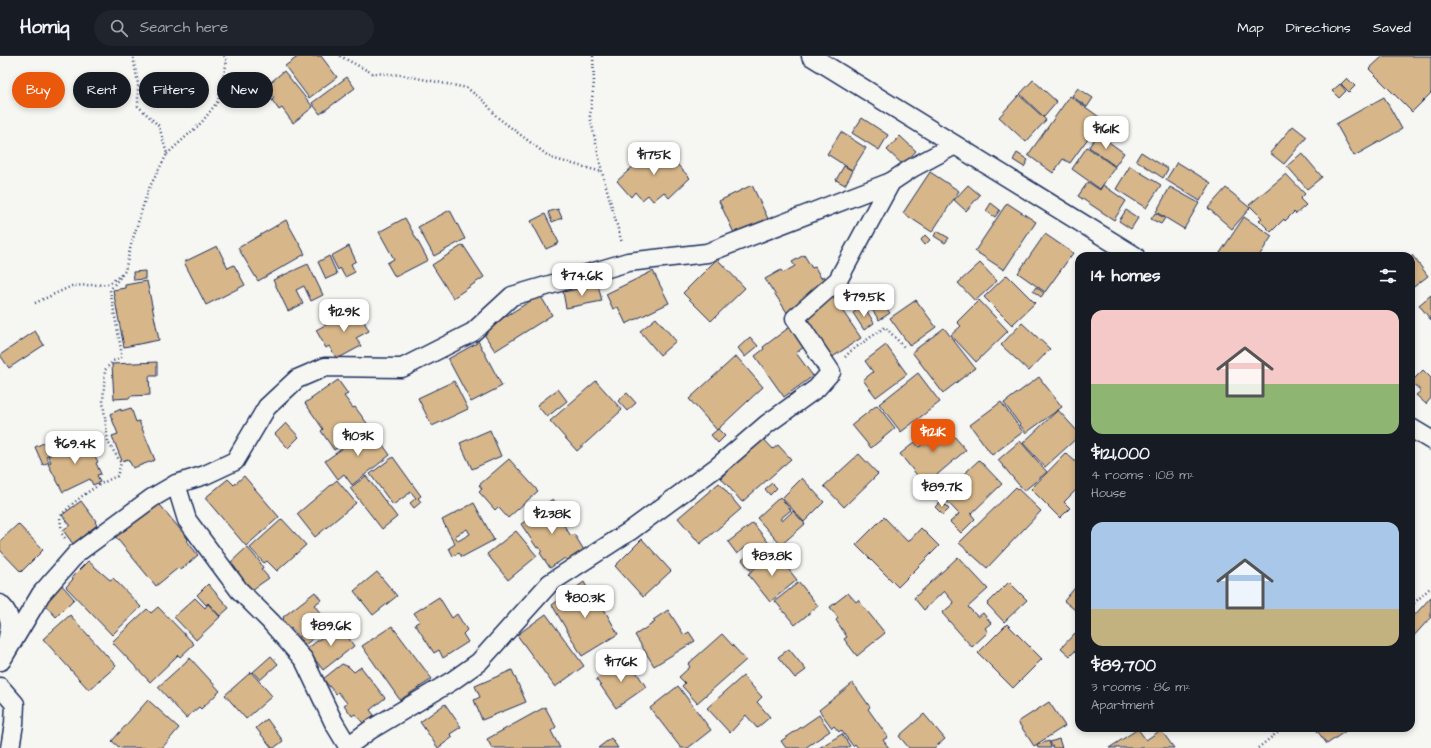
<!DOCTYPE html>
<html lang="en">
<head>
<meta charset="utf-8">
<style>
	:root { --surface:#171b24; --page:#20242c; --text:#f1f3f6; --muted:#9ea1a6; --line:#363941; --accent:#ea580c }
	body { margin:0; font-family:"Architects Daughter",sans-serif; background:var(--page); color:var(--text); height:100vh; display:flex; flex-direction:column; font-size:15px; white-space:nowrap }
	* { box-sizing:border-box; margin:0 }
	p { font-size:13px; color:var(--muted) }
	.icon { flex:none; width:22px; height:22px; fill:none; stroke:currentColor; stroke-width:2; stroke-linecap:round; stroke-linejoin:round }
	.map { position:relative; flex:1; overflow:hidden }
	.side { position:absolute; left:1075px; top:196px; width:340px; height:480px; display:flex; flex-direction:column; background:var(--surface); border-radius:12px; box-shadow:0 2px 6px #0003 }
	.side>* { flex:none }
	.banner { position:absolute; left:12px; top:16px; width:380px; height:36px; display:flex; gap:8px }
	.price { position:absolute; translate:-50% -34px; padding:0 9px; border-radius:8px; background:#fff; color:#222; font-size:13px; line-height:26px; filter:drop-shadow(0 1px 2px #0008) }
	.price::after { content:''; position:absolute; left:50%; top:24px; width:12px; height:9px; margin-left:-6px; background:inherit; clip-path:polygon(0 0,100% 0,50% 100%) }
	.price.selected { background:var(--accent); color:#fff }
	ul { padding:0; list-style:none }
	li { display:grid; align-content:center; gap:8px; height:212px; padding:0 16px }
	li span { display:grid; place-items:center; height:124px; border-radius:12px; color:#555 }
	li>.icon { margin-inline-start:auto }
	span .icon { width:72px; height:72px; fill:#fffc; stroke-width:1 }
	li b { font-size:17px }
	h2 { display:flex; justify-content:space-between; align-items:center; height:48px; padding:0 16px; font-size:17px }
	.chip { padding:0 14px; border-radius:18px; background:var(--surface); box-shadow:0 2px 6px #0003; font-size:14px; line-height:36px }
	.chip.selected { background:var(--accent); color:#fff }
	header { display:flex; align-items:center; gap:24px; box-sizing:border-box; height:56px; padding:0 20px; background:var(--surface); border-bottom:1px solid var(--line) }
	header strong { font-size:19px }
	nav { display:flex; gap:22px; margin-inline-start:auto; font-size:14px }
	.search { width:280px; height:36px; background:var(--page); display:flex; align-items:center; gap:10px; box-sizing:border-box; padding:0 14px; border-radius:22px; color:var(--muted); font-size:15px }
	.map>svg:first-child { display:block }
	.building { fill:#d7b68a; stroke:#1b2f5e; fill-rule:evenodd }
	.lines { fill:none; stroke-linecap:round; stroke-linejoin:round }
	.street-casing { stroke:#1b2f5e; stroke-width:21 }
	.path { stroke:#1b2f5e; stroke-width:2.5; stroke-dasharray:1 3; stroke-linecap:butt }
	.street { stroke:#f6f6f2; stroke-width:18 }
</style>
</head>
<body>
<header>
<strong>Homiq</strong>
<div class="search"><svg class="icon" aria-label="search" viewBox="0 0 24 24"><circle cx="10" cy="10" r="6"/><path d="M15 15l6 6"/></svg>Search here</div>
<nav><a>Map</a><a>Directions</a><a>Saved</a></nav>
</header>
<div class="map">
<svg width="1431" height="692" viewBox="0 0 1431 692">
	<rect width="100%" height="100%" fill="#f6f6f2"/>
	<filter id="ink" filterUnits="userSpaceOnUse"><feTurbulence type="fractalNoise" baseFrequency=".025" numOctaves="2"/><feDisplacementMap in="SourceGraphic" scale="8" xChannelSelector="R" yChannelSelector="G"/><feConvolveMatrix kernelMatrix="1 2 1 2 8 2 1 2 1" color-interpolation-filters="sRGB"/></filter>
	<g filter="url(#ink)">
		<g class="building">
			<path d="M299 0H321L337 21 309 42 285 10Z"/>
			<path d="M1383 0H1431V37L1412 56 1369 13Z"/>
			<path d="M284 15 313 51 293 67 282 52 279 54 272 44 274 42 265 31Z"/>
			<path d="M347 21 355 32 320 58 312 47Z"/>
			<path d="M1347 22 1355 30 1349 36 1341 28Z"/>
			<path d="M1033 24 1057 46 1044 61 1020 38Z"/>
			<path d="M1340 28 1346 35 1339 42 1332 35Z"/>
			<path d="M1078 32 1093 42 1087 51 1072 40Z"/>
			<path d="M1019 39 1046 64 1026 86 999 61Z"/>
			<path d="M1070 40 1102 63 1070 107 1063 103 1053 117 1028 99Z"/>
			<path d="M1384 41 1402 73 1354 100 1336 68Z"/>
			<path d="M862 62 888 79 879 94 852 77Z"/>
			<path d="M1293 70 1307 81 1284 108 1270 97Z"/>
			<path d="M841 76 866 92 852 114 827 98Z"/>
			<path d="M1098 78 1124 97 1115 110 1089 91Z"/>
			<path d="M900 80 916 95 903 109 887 94Z"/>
			<path d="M658 88 690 122 669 142 664 136 653 145 648 139 642 144 635 136 631 141 617 125Z"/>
			<path d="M1087 91 1115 111 1100 133 1072 113Z"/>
			<path d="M1141 96 1168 113 1163 122 1136 104Z"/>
			<path d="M1017 97 1028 104 1024 111 1013 104Z"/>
			<path d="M1302 97 1322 121 1307 133 1287 110Z"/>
			<path d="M1177 106 1211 127 1200 145 1166 124Z"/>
			<path d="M844 110 853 115 845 129 836 124Z"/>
			<path d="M1130 110 1161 129 1146 152 1116 133Z"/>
			<path d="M930 116 959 135 932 176 903 157Z"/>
			<path d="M1286 118 1305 138 1300 143 1306 149 1296 158 1294 156 1285 165 1284 163 1271 176 1259 164 1262 162 1249 149Z"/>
			<path d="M1088 126 1100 134 1103 129 1126 145 1114 164 1078 140Z"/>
			<path d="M752 129 769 165 749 175 747 171 734 177 719 145Z"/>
			<path d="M968 129 980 139 966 155 954 144Z"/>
			<path d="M1170 131 1199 147 1184 173 1156 156Z"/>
			<path d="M1226 132 1250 152 1232 173 1208 152Z"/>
			<path d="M991 147 1000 154 995 161 986 155Z"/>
			<path d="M1007 147 1036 166 1004 214 975 195Z"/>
			<path d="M558 153 562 162 552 166 548 156Z"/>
			<path d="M450 154 465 183 434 200 418 171Z"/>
			<path d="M1126 154 1138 162 1131 173 1119 165Z"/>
			<path d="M1155 157 1165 162 1161 168 1151 163Z"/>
			<path d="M545 158 559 187 546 193 531 165Z"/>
			<path d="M1244 161 1272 180 1259 200H1218Z"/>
			<path d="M405 162 428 204 395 221 387 207 394 203 379 176Z"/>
			<path d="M286 164 305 198 258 225 238 192Z"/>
			<path d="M937 175 949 182 945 187 934 180Z"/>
			<path d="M1045 178 1073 197 1045 236 1018 217Z"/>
			<path d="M925 179 930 184 925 189 921 184Z"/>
			<path d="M463 189 484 221 453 242 432 209Z"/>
			<path d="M217 190 228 212 234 209 245 229 206 249 184 206Z"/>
			<path d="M349 190 356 205 351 208 355 216 345 221 340 212 338 214 331 200Z"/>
			<path d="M804 199 812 212 815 211 821 222 824 220 830 229 816 235 800 246 802 249 788 258 765 223 781 214 783 217 795 210 792 206Z"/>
			<path d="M1412 199 1428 220 1411 233V200Z"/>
			<path d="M329 200 337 218 326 223 318 206Z"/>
			<path d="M717 203 745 232 711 265 683 237Z"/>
			<path d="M980 207 997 225 975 245 958 227Z"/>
			<path d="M308 208 323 239 311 245 304 230 296 234 303 248 288 255 273 224Z"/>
			<path d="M145 215V223L134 224 133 216Z"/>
			<path d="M653 215 669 247 626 268 618 251 613 253 606 238Z"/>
			<path d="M1007 219 1035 247 1012 269 984 241Z"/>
			<path d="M147 225 159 284 124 291 113 234 125 232V229Z"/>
			<path d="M598 229 602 245 566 252 563 236Z"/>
			<path d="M1036 231 1044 237 1041 241 1033 235Z"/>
			<path d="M877 238 890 257 879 264 867 246Z"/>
			<path d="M540 239 552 259 495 295 482 275Z"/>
			<path d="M1431 239V264L1419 249Z"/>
			<path d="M833 241 861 282 828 304 800 263Z"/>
			<path d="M916 244 936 271 910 290 890 262Z"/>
			<path d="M979 244 1008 275 976 306 951 279 961 270 957 266Z"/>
			<path d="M864 250 874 267 864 274 853 257Z"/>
			<path d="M357 252 369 275 356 282 361 290 337 303 329 290 326 292 316 274Z"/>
			<path d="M656 262 676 285 660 299 640 275Z"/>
			<path d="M1022 267 1050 293 1029 315 1001 289Z"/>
			<path d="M791 270 805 290 796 297 813 320 784 341 755 300 764 293 763 291Z"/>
			<path d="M944 272 975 312 943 337 912 296Z"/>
			<path d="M35 275 44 289 9 312 0 299Z"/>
			<path d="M750 281 758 290 745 301 738 292Z"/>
			<path d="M477 283 502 330 471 346 448 303 477 287 475 284Z"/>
			<path d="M886 289 907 318 876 341 863 324 873 316 865 305Z"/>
			<path d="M736 300 763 331 717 374 689 343Z"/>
			<path d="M157 306V320H149L150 339 130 340V342L114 343 112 308Z"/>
			<path d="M1423 314 1431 322V342L1426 348 1416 339 1421 335 1411 326Z"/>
			<path d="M918 317 940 346 901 376 879 348Z"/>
			<path d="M1039 321 1062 351 1026 377 1004 347Z"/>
			<path d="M338 324 348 338 344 340 353 352 355 351 369 370 334 394 321 375 323 373 305 347Z"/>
			<path d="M454 325 468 353 432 370 418 342Z"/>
			<path d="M596 325 622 354 577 395 550 365Z"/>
			<path d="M558 333 567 345 547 361 537 349Z"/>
			<path d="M627 337 636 347 627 355 618 345Z"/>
			<path d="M1001 346 1023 376 992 399 970 369Z"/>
			<path d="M877 349 895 372 871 392 852 369Z"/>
			<path d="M131 352 136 366 139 365 155 404 133 412 128 403 122 405 112 380 118 378 110 358 121 353V355Z"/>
			<path d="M1058 354 1079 377V380L1045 411 1023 387Z"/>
			<path d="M941 365 966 394 925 429 900 398 915 386 919 391 930 382 926 377Z"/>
			<path d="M286 367 299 381 288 392 275 378Z"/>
			<path d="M371 372 390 399 352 429 344 418 338 423 325 405Z"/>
			<path d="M718 373 725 380 718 387 711 379Z"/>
			<path d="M490 374 501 400 472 413 460 387Z"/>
			<path d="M760 379 773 393 778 389 791 403 742 446 721 422 729 415 725 411Z"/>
			<path d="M63 380 66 387 56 392 53 385Z"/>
			<path d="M86 382 98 406 96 407 101 418 97 419 100 426 93 429 90 423 63 436 48 408 51 406 48 400Z"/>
			<path d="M48 385 54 396 46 400 49 406 43 409 35 391Z"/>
			<path d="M1020 385 1047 416 1024 435 998 404Z"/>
			<path d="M1066 397 1079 409V431L1064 446 1070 452 1060 462 1031 433Z"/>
			<path d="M859 398 878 418 844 451 824 430Z"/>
			<path d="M393 401 421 440 418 442 421 446 414 452 410 447 416 442 411 436 393 449 370 418Z"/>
			<path d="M509 403 538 435 508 462 498 451 495 454 479 436 482 433 479 429Z"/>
			<path d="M979 404 1002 428 971 458 975 463 961 477 950 466 959 458 941 439Z"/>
			<path d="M244 420 279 461 246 490 205 442 228 423 234 429Z"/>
			<path d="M366 420 397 461 382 473 350 432Z"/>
			<path d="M802 422 824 446 804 466 782 442Z"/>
			<path d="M337 424 356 447 315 481 297 458Z"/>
			<path d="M719 427 741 453 700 488 678 462Z"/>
			<path d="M772 427 777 432 770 439 765 433Z"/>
			<path d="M1016 431 1041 455 987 512 959 487Z"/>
			<path d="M780 441 791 454 780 463 782 465 793 455 805 468 781 489 757 462Z"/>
			<path d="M553 443 566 462 561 465 571 480 574 478 584 494 567 506 565 502 550 512 540 497 542 495 539 491 537 492 521 468 532 461 530 458Z"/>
			<path d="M156 444 188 483 187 485 198 499 181 514 178 512 156 530 114 479Z"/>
			<path d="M81 445 96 465 95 466 97 469 73 488 63 474 70 469 62 459Z"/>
			<path d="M941 445 949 453 943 459 935 451Z"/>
			<path d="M474 447 494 484 462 501 459 497 453 500 449 492 455 488 442 464ZM467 473 470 478 458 485 455 480Z"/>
			<path d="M884 461 908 486 921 472 939 490 898 531 856 489Z"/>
			<path d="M282 463 306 489 277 515 267 505 264 507 250 492Z"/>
			<path d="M753 467 775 495 750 514 742 504 754 494 750 488 737 498 728 486Z"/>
			<path d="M18 468 43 494 21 516 0 494V485Z"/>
			<path d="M516 475 537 500 508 524 487 498Z"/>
			<path d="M642 483 671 515 643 541 615 510Z"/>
			<path d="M247 491 260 506 263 512 261 513 269 522 249 536 228 509Z"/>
			<path d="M775 496 797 524 770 546 748 518Z"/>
			<path d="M958 501 988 533 968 551 978 561 983 557 991 567 985 572 988 576 972 591 942 557 954 547 944 535 924 554 914 542Z"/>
			<path d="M88 505 110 524 113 522 141 551 112 579 66 531 73 523 72 521Z"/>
			<path d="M377 516 397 540 373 559 354 535Z"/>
			<path d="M584 526 592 541 596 539 618 578 582 600 552 549Z"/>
			<path d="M799 526 818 550 795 569 775 545Z"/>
			<path d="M1009 526 1027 544 1004 566 987 548Z"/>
			<path d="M60 527 74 543 56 561 41 545Z"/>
			<path d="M1079 527V557L1064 545Z"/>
			<path d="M208 528 229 552 220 560 208 547 206 549 197 539Z"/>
			<path d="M315 536 321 544 314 549 330 569 305 589 292 572 286 578 278 568 284 563 283 561Z"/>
			<path d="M848 537 856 546 858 544 885 577 857 600 844 583 847 581 836 564 838 562 830 551Z"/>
			<path d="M439 541 452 562 457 558 467 574 463 578 468 586 443 602 439 594 434 597 415 568 420 565 414 557Z"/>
			<path d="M1431 541V561L1411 583V563Z"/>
			<path d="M195 542 205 552 208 548 220 561 196 584 174 561Z"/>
			<path d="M158 551 194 588 180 601 178 599 150 626 112 586 147 553 151 557Z"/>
			<path d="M668 554 684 579 689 576 695 585 654 610 635 579 655 566 653 564Z"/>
			<path d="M546 558 584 610 555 631 517 579Z"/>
			<path d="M70 559 116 610 89 634 43 583Z"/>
			<path d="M339 568 354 590 323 614 307 593Z"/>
			<path d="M1007 568 1042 603 1013 632 978 597Z"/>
			<path d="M392 570 432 623 400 644 362 590Z"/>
			<path d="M1075 577 1079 581V591L1070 600 1061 592Z"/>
			<path d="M722 578 746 604 697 647 682 630 685 627 679 621 690 611 688 608Z"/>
			<path d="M789 593 806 614 795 622 778 601Z"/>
			<path d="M271 600 278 608 260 624 253 616Z"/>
			<path d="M626 600 646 631 616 652 596 623 622 606 621 604Z"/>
			<path d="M190 602 220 635 201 653 199 651 186 662 158 631Z"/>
			<path d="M342 608 349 611 354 616 361 611 385 642 370 654 374 659 363 667 355 658 352 660 344 649 347 647 338 636 336 638 323 623Z"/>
			<path d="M512 614 526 646 482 664 474 644 480 641 475 630Z"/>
			<path d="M251 616 272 640 246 663 225 639Z"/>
			<path d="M743 620 762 641 757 646 770 661 757 672 746 659 730 677 707 652Z"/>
			<path d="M853 627 870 651 868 653 888 681 883 684 889 692H858L855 688 853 690 841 674 839 676 834 670 832 672 819 654Z"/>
			<path d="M678 630 711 674 688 692H681L650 652Z"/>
			<path d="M148 644 179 672 162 692H120L112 685Z"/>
			<path d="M1049 646 1065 670 1034 690 1018 666Z"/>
			<path d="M445 648 461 671 450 678 453 681 438 692 420 666Z"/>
			<path d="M545 651 556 671 551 675 560 692H492L487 683Z"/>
			<path d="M924 658 945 683 934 692H909L899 680Z"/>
			<path d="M819 659 830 675 805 692H786L781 685Z"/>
			<path d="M267 663 283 685 274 692H272L256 672Z"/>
			<path d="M1315 672H1350L1327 688Z"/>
			<path d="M1138 673 1146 684 1161 674 1174 692H1109Z"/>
			<path d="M842 678 850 690 846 692H819Z"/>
			<path d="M611 682 618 692H598Z"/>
			<path d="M1059 683 1062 692H1053L1050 686Z"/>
			<path d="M1049 685 1051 692H1038L1037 689Z"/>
		</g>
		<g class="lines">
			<g class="street-casing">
				<g id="street">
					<path d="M811 0 1135 200"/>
					<path d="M1411 372 1431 384"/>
					<path d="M176 428 187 464 239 534 271 566 304 604 334 667 349 692"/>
					<path d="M0 548C14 561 10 574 6 590"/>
					<path d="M1 605 41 538 77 497 152 442 176 428 205 419 235 405 267 351 297 323 325 311 402 312 473 276 512 240 628 206 707 197 891 126"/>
					<path d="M0 631 15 648 14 668 10 692"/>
					<path d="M348 690 370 674 452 625 479 606 550 527 630 475 717 411 767 368 817 332 831 316 795 262 838 224 891 126 912 112 955 89"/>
				</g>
			</g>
			<g class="path">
				<path d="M340 0 372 17 402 19 467 32 485 46 497 61 551 102 602 116"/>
				<path d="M593 0 594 26 590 60 602 116 622 187"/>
				<path d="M167 98 202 66 218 45 227 5 224 0"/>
				<path d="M35 247 72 230 109 228 122 218"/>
				<path d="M845 301 851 295 885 271 905 292"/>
				<path d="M65 482 62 478 60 461C74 444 96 429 117 420L121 407 108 386 103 346 105 314 113 305 121 302V293L110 234 125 215 131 189 148 134 167 98 159 70 138 50V28L133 0"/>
				<path d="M1411 550 1431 531"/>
				<path d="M1258 692 1283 672"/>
			</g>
			<use href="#street" class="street"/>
		</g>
	</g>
</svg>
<b class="price" style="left:1106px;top:94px">$161K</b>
<b class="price" style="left:654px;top:120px">$175K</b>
<b class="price" style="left:582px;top:241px">$74.6K</b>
<b class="price" style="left:864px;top:262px">$79.5K</b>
<b class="price" style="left:344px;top:277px">$129K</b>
<b class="price selected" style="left:933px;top:397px">$121K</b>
<b class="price" style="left:358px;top:401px">$103K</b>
<b class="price" style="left:75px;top:409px">$69.4K</b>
<b class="price" style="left:942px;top:452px">$89.7K</b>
<b class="price" style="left:552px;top:479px">$238K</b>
<b class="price" style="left:772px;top:521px">$83.8K</b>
<b class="price" style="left:585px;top:563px">$80.3K</b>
<b class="price" style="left:331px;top:591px">$89.6K</b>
<b class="price" style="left:621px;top:627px">$176K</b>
<div class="banner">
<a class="chip selected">Buy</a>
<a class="chip">Rent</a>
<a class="chip">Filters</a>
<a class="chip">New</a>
</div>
<section class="side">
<h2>14 homes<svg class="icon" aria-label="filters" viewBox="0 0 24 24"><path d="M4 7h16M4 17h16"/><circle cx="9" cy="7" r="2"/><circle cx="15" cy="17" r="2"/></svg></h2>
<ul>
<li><span style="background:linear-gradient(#f6c9c9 60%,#8fb573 0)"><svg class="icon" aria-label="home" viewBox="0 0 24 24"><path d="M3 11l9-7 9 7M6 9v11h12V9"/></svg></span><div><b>$121,000</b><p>4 rooms · 108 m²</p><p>House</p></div></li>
<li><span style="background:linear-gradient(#a9c7e8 70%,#c2b280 0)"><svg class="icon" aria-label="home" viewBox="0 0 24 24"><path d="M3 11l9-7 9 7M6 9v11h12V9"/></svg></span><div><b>$89,700</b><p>3 rooms · 86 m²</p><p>Apartment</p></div></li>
</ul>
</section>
</div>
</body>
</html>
